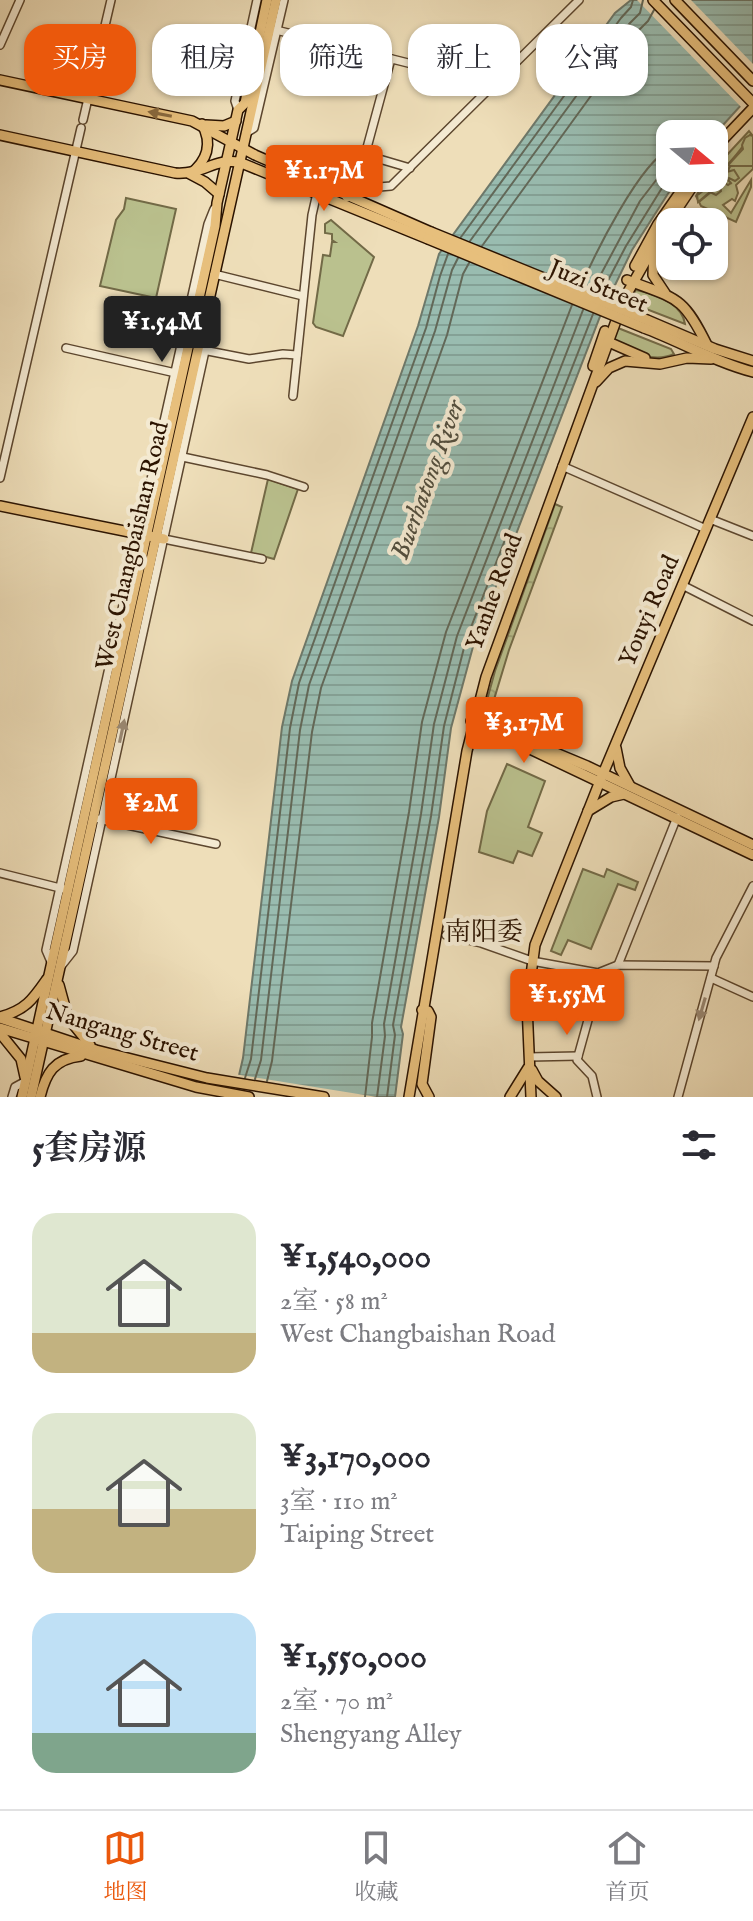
<!DOCTYPE html>
<html lang="zh">
<head>
<meta charset="utf-8">
<style>
	:root { --surface:#fff; --page:#f7f7f7; --text:#2b2b33; --muted:#7c7c81; --line:#e1e1e2; --accent:#ea580c }
	body { margin:0; font-family:"IM FELL English","Noto Serif SC",serif; background:var(--page); color:var(--text); height:100vh; display:flex; flex-direction:column; font-size:30px; white-space:nowrap }
	* { box-sizing:border-box; margin:0 }
	p { font-size:26px; color:var(--muted) }
	.icon { flex:none; width:44px; height:44px; fill:none; stroke:currentColor; stroke-width:2; stroke-linecap:round; stroke-linejoin:round }
	.map { position:relative; height:1097px; overflow:hidden }
	.drawer { display:flex; flex-direction:column; background:var(--surface); flex:1 }
	.drawer>* { flex:none }
	.banner { position:absolute; left:24px; top:24px; width:706px; height:72px; display:flex; gap:16px }
	.needle { width:52px; rotate:109deg }
	.controls { position:absolute; left:656px; top:120px; display:grid; gap:16px }
	.controls a { display:grid; place-items:center; width:72px; height:72px; border-radius:16px; background:var(--surface); box-shadow:0 2px 6px #0004; font-size:40px }
	.price { position:absolute; translate:-50% -68px; padding:0 18px; border-radius:8px; background:var(--accent); color:#fff; font-size:26px; line-height:52px; filter:drop-shadow(0 2px 4px #0008) }
	.price::after { content:''; position:absolute; left:50%; top:48px; width:24px; height:18px; margin-left:-12px; background:inherit; clip-path:polygon(0 0,100% 0,50% 100%) }
	.price.active { background:#222; color:#fff }
	ul { padding:0; list-style:none }
	li { display:flex; align-items:center; gap:24px; height:200px; padding:0 32px }
	li span { display:grid; place-items:center; flex:none; width:224px; height:160px; border-radius:24px; color:#555 }
	li>.icon { margin-inline-start:auto }
	span .icon { width:96px; height:96px; fill:#fffc; stroke-width:1 }
	li b { font-size:34px }
	h2 { display:flex; justify-content:space-between; align-items:center; height:96px; padding:0 32px; font-size:34px }
	.chip { padding:0 28px; border-radius:24px; background:var(--surface); box-shadow:0 2px 6px #0004; font-size:28px; line-height:72px }
	.chip.active { background:var(--accent); color:#fff }
	.dock { display:flex; justify-content:space-around; align-items:center; height:112px; border-top:2px solid var(--line); background:var(--surface); font-size:22px; color:var(--muted) }
	.dock a { display:grid; justify-items:center; gap:4px }
	.dock .active { color:var(--accent) }
	.map>svg:first-child { display:block }
	.green { fill:#bac18e; stroke:#726a47; stroke-width:2 }
	.forest { fill:url(#forest-crowns); stroke:#726a47; stroke-width:2 }
	.water { fill:url(#water-rules); stroke:#6d786a; stroke-width:2 }
	.pier { fill:#eedeb9 }
	.lines { fill:none; stroke-linecap:round; stroke-linejoin:round }
	.shore { stroke:#626858; stroke-width:2 }
	.minor-casing { stroke:#5c462e; stroke-width:10 }
	.major-casing { stroke:#2b1300; stroke-width:12 }
	.minor { stroke:#f4ead2; stroke-width:7 }
	.major { stroke:#e7bf7c; stroke-width:9 }
	.major-bridge-casing { stroke:#2b1300; stroke-width:12; stroke-linecap:butt }
	.major-bridge { stroke:#e7bf7c; stroke-width:9 }
	.oneway { fill:#89693e }
	.oneway2 { fill:#9a8974 }
	.labels { text-anchor:middle; dominant-baseline:central; stroke-width:8; stroke-linejoin:round; paint-order:stroke }
	.street-label { font-size:24px; fill:#2b1300; stroke:#f4ead2 }
	.water-label { font-size:26px; font-style:italic; fill:#524e3e; stroke:#f4ead2 }
	.neighbourhood-label { font-size:26px; fill:#2b1300; stroke:#f4ead2 }
</style>
</head>
<body>
<div class="map">
<svg width="753" height="1097" viewBox="0 0 753 1097">
	<defs>
		<pattern id="forest-crowns" width="20" height="18" patternUnits="userSpaceOnUse" patternTransform="scale(2)"><rect width="20" height="18" fill="#bac18e"/><path d="M2 6a3 3 0 1 1 6 0M12 15a3 3 0 1 1 6 0" fill="none" stroke="#a0a579"/></pattern>
		<pattern id="water-rules" width="6" height="5" patternUnits="userSpaceOnUse" patternTransform="scale(2)"><rect width="6" height="5" fill="#99bcb0"/><path d="M0 2.5h6" fill="none" stroke="#84a196"/></pattern>
	</defs>
	<rect width="100%" height="100%" fill="#eedeb9"/>
	<filter id="stains"><feTurbulence type="fractalNoise" baseFrequency=".0025" numOctaves="4"/><feColorMatrix values="0 0 0 0 .2 0 0 0 0 .09 0 0 0 0 .02 0 0 0 .5 -.17"/></filter>
	<radialGradient id="worn" r=".72"><stop offset=".6" stop-color="#630" stop-opacity="0"/><stop offset="1" stop-color="#630" stop-opacity=".3"/></radialGradient>
	<g class="green">
		<path d="M749 131 753 136 750 135C737 160 712 176 699 202L723 182 730 183 728 180 732 173H727L730 166H753V169L736 185 738 193 735 201 732 199 723 205 731 213 751 180V187L736 222 701 206 696 196 707 178H714V169Z"/>
		<path d="M126 198 176 209 156 298 100 286 116 220 124 209Z"/>
		<path d="M331 220 374 257 343 336 316 327 313 323 323 255 330 256 332 242H335L332 240V234L325 233V224Z"/>
		<path d="M636 290C655 294 682 303 685 324L628 302Z"/>
		<path d="M618 328 671 349 674 354C657 362 626 355 614 339Z"/>
		<path d="M268 479 298 489 274 559 251 553Z"/>
		<path d="M507 764 545 781 528 827 542 833 532 856 518 851 513 863 479 852 487 811Z"/>
		<path d="M583 869 604 877 607 869 638 882 635 890 618 884 591 949 568 940 561 955 551 951Z"/>
	</g>
	<g class="forest">
		<path d="M750 135 753 136V166H730L727 172 734 170 739 178 735 181 729 178 728 180 731 183 728 185 723 182 720 186 721 191 716 195 710 192 698 202 697 195C706 192 733 159 743 149L742 145 745 138Z"/>
		<path d="M555 504 562 507 509 650 492 706 484 711 495 671Z"/>
	</g>
	<path class="water" d="M631 0H753V92L714 135 670 134V178H678L632 250 601 314 474 643 451 728 439 817 401 1027 403 1034 395 1097H234L243 1058 282 727 292 681 418 326 439 254 615 13Z"/>
	<g class="pier">
		<path d="M637 0H691L753 64V98L743 109Z"/>
		<path d="M234 1074 377 1097H231Z"/>
	</g>
	<g class="lines">
		<g class="shore">
			<path d="M461 237 621 18 631 7 633 0"/>
			<path d="M470 241 629 24 640 13 643 0"/>
			<path d="M482 246 638 31 648 21 654 10"/>
			<path d="M581 286C595 254 640 162 670 149"/>
			<path d="M592 291 640 201 670 162"/>
			<path d="M601 294 626 246 670 175"/>
			<path d="M245 1078 251 1059 290 728 299 683 426 328 440 276 448 254"/>
			<path d="M255 1079 261 1060 300 730 309 685 435 331 452 270 458 258"/>
			<path d="M267 1081 272 1061 312 732 321 688 447 335 463 274 469 263"/>
			<path d="M365 1097 372 1037V1023L409 812 422 722 446 632 572 305"/>
			<path d="M377 1097 385 1036 384 1024 421 814 434 724 457 636 583 310"/>
			<path d="M387 1097 395 1035 393 1025 431 816 444 726 466 640 593 314"/>
		</g>
		<g class="minor-casing">
			<g id="minor">
				<path d="M276 30 492 84"/>
				<path d="M0 45 20 0"/>
				<path d="M238 110 235 101 257 0"/>
				<path d="M83 120 111 0"/>
				<path d="M246 133 254 128 284 0"/>
				<path d="M352 151 410 168"/>
				<path d="M365 155 391 59"/>
				<path d="M354 180 379 187 391 186 579 0"/>
				<path d="M214 274 303 296"/>
				<path d="M66 348 180 374"/>
				<path d="M203 350 249 359 283 354 297 355"/>
				<path d="M293 396 312 215 317 193"/>
				<path d="M178 456 267 475 304 487"/>
				<path d="M562 466 706 529"/>
				<path d="M0 478 81 128"/>
				<path d="M710 519 753 536"/>
				<path d="M164 539 262 559"/>
				<path d="M682 585 753 621"/>
				<path d="M99 819 216 844"/>
				<path d="M0 873 64 889"/>
				<path d="M446 935 481 943 532 961 598 973 618 965 714 966"/>
				<path d="M52 964 46 950 208 224 214 209"/>
				<path d="M62 965 73 951 205 351"/>
				<path d="M618 965 677 817"/>
				<path d="M711 978 753 997"/>
				<path d="M529 1057 578 1056"/>
				<path d="M12 1097 15 1087 26 1081"/>
				<path d="M597 1097 592 1076 577 1060 601 973"/>
				<path d="M678 1097 716 958 753 886"/>
			</g>
		</g>
		<g class="major-casing">
			<g id="major">
				<path d="M653 0 753 103"/>
				<path d="M675 0 753 81"/>
				<path d="M0 80 192 121 255 155 431 232"/>
				<path d="M202 124C213 144 207 161 190 174L205 182 219 194"/>
				<path d="M206 125 224 126 236 121"/>
				<path d="M0 135 175 173C203 175 214 158 239 162L428 239"/>
				<path d="M714 149 753 108"/>
				<path d="M315 182 333 177 354 180 348 187 347 197"/>
				<path d="M654 247 653 275 665 293"/>
				<path d="M635 266 658 224 690 178"/>
				<path d="M627 280C677 299 683 296 707 345"/>
				<path d="M647 320 715 349 753 361"/>
				<path d="M644 328C681 342 715 362 753 372"/>
				<path d="M604 340 645 358"/>
				<path d="M593 366 605 331"/>
				<path d="M596 382 609 368 625 361 660 364 687 358 711 359"/>
				<path d="M0 506 164 539"/>
				<path d="M472 718 587 766 753 845"/>
				<path d="M471 721 753 855"/>
				<path d="M616 748 620 768 630 786"/>
				<path d="M588 811 611 797 624 794"/>
				<path d="M59 985 68 1018 90 1045"/>
				<path d="M422 1010 428 1011 431 1017 422 1084 429 1097"/>
				<path d="M0 1017C26 1010 33 999 47 979"/>
				<path d="M0 1018 96 1050 207 1078 324 1097"/>
				<path d="M0 1028 196 1087 249 1097"/>
				<path d="M0 1033 21 1059 25 1077"/>
				<path d="M532 1070 538 1081 556 1097"/>
				<path d="M22 1097 215 226 217 203 238 110 245 103 267 0"/>
				<path d="M31 1097 276 0"/>
				<path d="M40 1097C46 1073 54 1059 81 1056"/>
				<path d="M409 1097 467 751 486 677 624 299 662 232 698 178"/>
				<path d="M510 1097 528 1068"/>
				<path d="M531 1097 527 1005 535 945 600 781 753 417"/>
			</g>
		</g>
		<use href="#minor" class="minor"/>
		<use href="#major" class="major"/>
		<g class="major-bridge-casing">
			<g id="major-bridge">
				<path d="M431 232 647 320"/>
				<path d="M428 239 644 328"/>
			</g>
		</g>
		<use href="#major-bridge" class="major-bridge"/>
	</g>
	<defs><path id="oneway-solid" d="M-6-.8H1V-3.2L6.5 0L1 3.2V.8H-6Z" transform="scale(2)"/></defs>
	<use class="oneway" href="#oneway-solid" transform="translate(160 114) rotate(-169)"/>
	<g class="oneway2">
		<use href="#oneway-solid" transform="translate(122 731) rotate(-78)"/>
		<use href="#oneway-solid" transform="translate(702 1009) rotate(106)"/>
	</g>
	<g class="labels">
		<g class="street-label">
			<text transform="translate(598 287) rotate(22)">Juzi Street</text>
			<text transform="translate(133 546) rotate(-77)">West Changbaishan Road</text>
			<text transform="translate(495 592) rotate(-70)">Yanhe Road</text>
			<text transform="translate(650 611) rotate(-67)">Youyi Road</text>
			<text transform="translate(122 1033) rotate(16)">Nangang Street</text>
		</g>
		<g class="water-label">
			<text transform="translate(428 480) rotate(-70)">Buerhatong River</text>
		</g>
		<g class="neighbourhood-label">
			<text x="484" y="932">南阳委</text>
		</g>
	</g>
	<rect width="100%" height="100%" filter="url(#stains)"/>
	<rect width="100%" height="100%" fill="url(#worn)"/>
</svg>
<div class="controls">
<a><svg class="needle" viewBox="-14 -14 28 28"><path d="M0-13l5 13h-10z" fill="#e53935"/><path d="M0 13l5-13h-10z" fill="#7c7c81"/></svg></a>
<a><svg class="icon" aria-label="locate" viewBox="0 0 24 24"><circle cx="12" cy="12" r="6"/><path d="M12 2v4M12 18v4M2 12h4M18 12h4"/></svg></a>
</div>
<b class="price" style="left:324px;top:213px">¥1.17M</b>
<b class="price active" style="left:162px;top:364px">¥1.54M</b>
<b class="price" style="left:524px;top:765px">¥3.17M</b>
<b class="price" style="left:151px;top:846px">¥2M</b>
<b class="price" style="left:567px;top:1037px">¥1.55M</b>
<div class="banner">
<a class="chip active">买房</a>
<a class="chip">租房</a>
<a class="chip">筛选</a>
<a class="chip">新上</a>
<a class="chip">公寓</a>
</div>
</div>
<section class="drawer">
<h2>5套房源<svg class="icon" aria-label="filters" viewBox="0 0 24 24"><path d="M4 7h16M4 17h16"/><circle cx="9" cy="7" r="2"/><circle cx="15" cy="17" r="2"/></svg></h2>
<ul>
<li><span style="background:linear-gradient(#dfe7d0 75%,#c2b280 0)"><svg class="icon" aria-label="home" viewBox="0 0 24 24"><path d="M3 11l9-7 9 7M6 9v11h12V9"/></svg></span><div><b>¥1,540,000</b><p>2室 · 58 m²</p><p>West Changbaishan Road</p></div></li>
<li><span style="background:linear-gradient(#dfe7d0 60%,#c2b280 0)"><svg class="icon" aria-label="home" viewBox="0 0 24 24"><path d="M3 11l9-7 9 7M6 9v11h12V9"/></svg></span><div><b>¥3,170,000</b><p>3室 · 110 m²</p><p>Taiping Street</p></div></li>
<li><span style="background:linear-gradient(#bfe0f5 75%,#7fa58c 0)"><svg class="icon" aria-label="home" viewBox="0 0 24 24"><path d="M3 11l9-7 9 7M6 9v11h12V9"/></svg></span><div><b>¥1,550,000</b><p>2室 · 70 m²</p><p>Shengyang Alley</p></div></li>
</ul>
</section>
<nav class="dock">
<a class="active"><svg class="icon" aria-label="map" viewBox="0 0 24 24"><path d="M3 6l6-2 6 2 6-2v14l-6 2-6-2-6 2zM9 4v14M15 6v14"/></svg>地图</a>
<a><svg class="icon" aria-label="saved" viewBox="0 0 24 24"><path d="M7 4h10v16l-5-4-5 4z"/></svg>收藏</a>
<a><svg class="icon" aria-label="home" viewBox="0 0 24 24"><path d="M3 11l9-7 9 7M6 9v11h12V9"/></svg>首页</a>
</nav>
</body>
</html>
